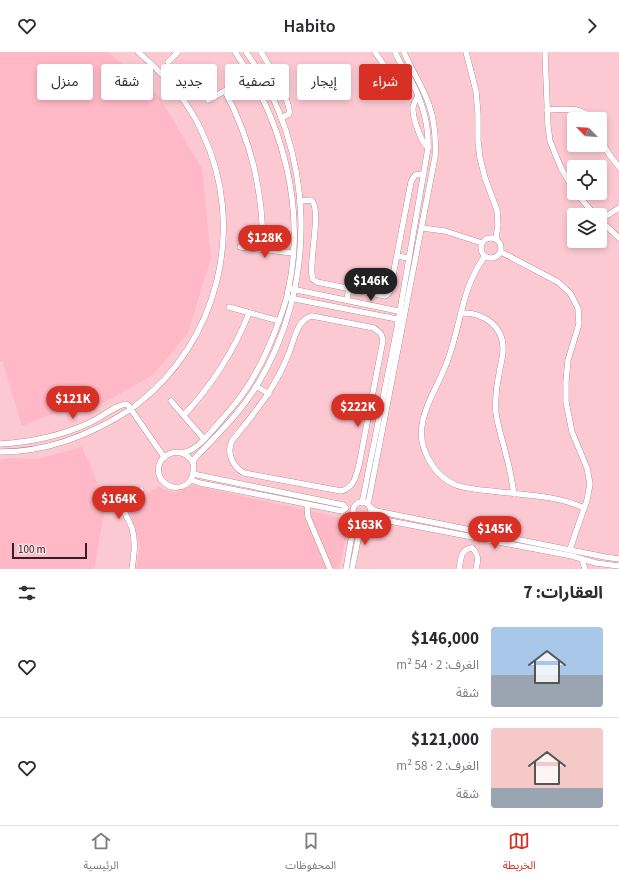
<!DOCTYPE html>
<html lang="ar">
<head>
<meta charset="utf-8">
<style>
	:root { --surface:#fff; --page:#f2f2f3; --text:#2b2b33; --muted:#7c7c81; --line:#e1e1e2; --accent:#d93025 }
	body { margin:0; font-family:"Source Sans 3","Noto Sans Arabic",sans-serif; background:var(--page); color:var(--text); direction:rtl; height:100vh; display:flex; flex-direction:column; font-size:15px; white-space:nowrap }
	* { box-sizing:border-box; margin:0 }
	p { font-size:13px; color:var(--muted) }
	.icon { flex:none; width:22px; height:22px; fill:none; stroke:currentColor; stroke-width:2; stroke-linecap:round; stroke-linejoin:round }
	.map { position:relative; height:517px; overflow:hidden; direction:ltr }
	.side { display:flex; flex-direction:column; background:var(--surface); flex:1 }
	.side>* { flex:none }
	.guide { position:absolute; left:12px; top:12px; width:400px; height:36px; direction:rtl; display:flex; gap:8px }
	.needle { width:26px; rotate:294deg }
	.tools { position:absolute; left:567px; top:60px; display:grid; gap:8px }
	.tools a { display:grid; place-items:center; width:40px; height:40px; border-radius:4px; background:var(--surface); box-shadow:0 2px 6px #0003; font-size:20px }
	.scale { position:absolute; left:12px; bottom:10px; width:75px; box-sizing:border-box; padding-left:4px; border:2px solid #372025; border-top:0; font-size:11px; line-height:14px; white-space:nowrap; color:#372025; -webkit-text-stroke:3px #f8dee2; paint-order:stroke }
	.price { position:absolute; translate:-50% -34px; padding:0 9px; border-radius:14px; background:var(--accent); color:#fff; font-size:13px; line-height:26px; filter:drop-shadow(0 1px 2px #0008) }
	.price::after { content:''; position:absolute; left:50%; top:24px; width:12px; height:9px; margin-left:-6px; background:inherit; clip-path:polygon(0 0,100% 0,50% 100%) }
	.price.active { background:#222; color:#fff }
	ul { padding:0; list-style:none }
	li { display:flex; align-items:center; gap:12px; height:100px; padding:0 16px }
	li+li { border-top:1px solid var(--line) }
	li span { display:grid; place-items:center; flex:none; width:112px; height:80px; border-radius:4px; color:#555 }
	li>.icon { margin-inline-start:auto }
	span .icon { width:48px; height:48px; fill:#fffc; stroke-width:1 }
	li b { font-size:17px }
	h2 { display:flex; justify-content:space-between; align-items:center; height:48px; padding:0 16px; font-size:17px }
	.tag { padding:0 14px; border-radius:4px; background:var(--surface); box-shadow:0 2px 6px #0003; font-size:14px; line-height:36px }
	.tag.active { background:var(--accent); color:#fff }
	header { display:flex; justify-content:space-between; align-items:center; height:52px; padding:0 16px; background:var(--surface); font-size:18px; font-weight:600 }
	.tab-bar { display:flex; justify-content:space-around; align-items:center; height:56px; border-top:1px solid var(--line); background:var(--surface); font-size:11px; color:var(--muted) }
	.tab-bar a { display:grid; justify-items:center; gap:2px }
	.tab-bar .active { color:var(--accent) }
	.map>svg:first-child { display:block }
	.built { fill:#ffb8c6 }
	.lines { fill:none; stroke-linecap:round; stroke-linejoin:round }
	.minor-casing { stroke:#9b646f; stroke-width:6 }
	.minor { stroke:#fff; stroke-width:5.5 }
</style>
</head>
<body>
<header><svg class="icon" aria-label="forward" viewBox="0 0 24 24"><path d="M9 5l7 7-7 7"/></svg>Habito<svg class="icon" aria-label="heart" viewBox="0 0 24 24"><path d="M12 20l-8-8c-3-5 5-10 8-4 3-6 11-1 8 4z"/></svg></header>
<div class="map">
<svg width="619" height="517" viewBox="0 0 619 517">
	<rect width="100%" height="100%" fill="#fcc9d2"/>
	<g class="built">
		<path d="M0 0H108L159 44 202 117 211 206 188 281 153 323 85 361 71 355 22 374 2 309H0Z"/>
		<path d="M82 395 106 451 94 517H0V408L10 406 37 407Z"/>
		<path d="M192 433 350 468 339 517H136L140 495 128 453 158 435 176 441Z"/>
	</g>
	<g class="lines">
		<g class="minor-casing">
			<g id="minor">
				<path d="M261 0C268 11 292 51 289 62L281 66"/>
				<path d="M375 0 394 28H399L408 22"/>
				<path d="M466 0 476 39 478 62V89L480 106 485 126 497 158 498 173 496 186"/>
				<path d="M545 0 548 74 550 89 561 116 574 138"/>
				<path d="M168 10 178 0"/>
				<path d="M225 39C252 91 263 139 263 198"/>
				<path d="M418 44C416 47 414 51 413 55 412 65 421 90 428 96"/>
				<path d="M208 48 259 20"/>
				<path d="M547 58C562 58 581 53 591 67"/>
				<path d="M600 87 609 102 619 115"/>
				<path d="M576 141 595 163"/>
				<path d="M300 149 311 148C323 156 307 215 313 227L317 230 385 244 388 242 390 239 411 130 415 123 424 122"/>
				<path d="M600 168 619 186"/>
				<path d="M600 168 619 156"/>
				<path d="M422 176 445 179 482 191"/>
				<circle cx="491" cy="196" r="10"/>
				<path d="M240 195 293 201"/>
				<path d="M501 200 558 230 570 241 578 256 579 272 568 308 566 329V350L572 380 587 416 590 432 587 448 570 497"/>
				<path d="M397 204 409 206"/>
				<path d="M485 204C460 237 461 278 445 315 438 333 427 349 423 368 420 381 422 395 428 406 434 418 444 428 456 433 467 437 480 438 492 439 522 443 556 443 584 456"/>
				<path d="M292 237 403 260"/>
				<path d="M290 246 402 268"/>
				<path d="M347 248 349 236"/>
				<path d="M229 255 279 269"/>
				<path d="M461 261C483 260 504 274 503 298 503 306 500 314 499 322 496 335 495 348 496 361 498 376 503 389 506 403 510 416 512 429 514 442"/>
				<path d="M312 264 374 276 381 282 383 288 359 413C356 424 354 436 341 439L244 421C233 415 226 401 232 389 255 360 275 337 289 301 294 289 297 267 312 264Z"/>
				<path d="M256 334 269 342"/>
				<path d="M171 349 204 387"/>
				<path d="M135 354C219 291 247 174 202 80 188 49 164 22 138 0"/>
				<path d="M184 363C212 333 234 299 249 261"/>
				<path d="M0 392C31 390 61 384 89 371 100 366 115 354 125 352L128 353 164 405"/>
				<path d="M0 400C48 400 91 383 131 357"/>
				<path d="M182 401C198 400 218 371 229 359 249 337 263 310 274 282 279 269 284 257 287 244 307 160 284 70 235 0"/>
				<path d="M193 411C181 388 149 406 161 427 164 431 168 434 173 435 179 436 186 434 190 429 196 421 191 413 195 406 217 383 239 362 256 335 319 233 316 97 246 0"/>
				<path d="M191 428 200 431 342 459 346 456 343 453 193 422"/>
				<circle cx="362" cy="459" r="9"/>
				<path d="M362 451 397 276 428 96C429 72 423 52 412 30 406 20 400 11 395 0"/>
				<path d="M307 452 308 465 330 517"/>
				<path d="M367 452 369 447 435 105C436 88 435 70 429 53 423 34 411 18 404 0"/>
				<path d="M370 455 376 459 605 505 619 507"/>
				<path d="M367 467 374 466 572 504 596 511 619 514"/>
				<path d="M472 496C479 502 478 509 476 517"/>
				<path d="M582 507 585 517"/>
				<path d="M132 517C134 503 136 489 132 476 129 468 121 458 125 449 128 444 136 441 141 438"/>
				<path d="M346 517 355 465"/>
				<path d="M352 517 362 468"/>
				<path d="M459 517C461 508 460 497 472 496"/>
			</g>
		</g>
		<use href="#minor" class="minor"/>
	</g>
</svg>
<div class="tools">
<a><svg class="needle" viewBox="-14 -14 28 28"><path d="M0-13l5 13h-10z" fill="#e53935"/><path d="M0 13l5-13h-10z" fill="#7c7c81"/></svg></a>
<a><svg class="icon" aria-label="locate" viewBox="0 0 24 24"><circle cx="12" cy="12" r="6"/><path d="M12 2v4M12 18v4M2 12h4M18 12h4"/></svg></a>
<a><svg class="icon" aria-label="layers" viewBox="0 0 24 24"><path d="M12 4l9 5-9 5-9-5zM3 14l9 5 9-5"/></svg></a>
</div>
<div class="scale">100 m</div>
<b class="price" style="left:265px;top:207px">$128K</b>
<b class="price active" style="left:371px;top:250px">$146K</b>
<b class="price" style="left:73px;top:368px">$121K</b>
<b class="price" style="left:358px;top:376px">$222K</b>
<b class="price" style="left:119px;top:468px">$164K</b>
<b class="price" style="left:365px;top:494px">$163K</b>
<b class="price" style="left:495px;top:498px">$145K</b>
<div class="guide">
<a class="tag active">شراء</a>
<a class="tag">إيجار</a>
<a class="tag">تصفية</a>
<a class="tag">جديد</a>
<a class="tag">شقة</a>
<a class="tag">منزل</a>
</div>
</div>
<section class="side">
<h2>العقارات: 7<svg class="icon" aria-label="filters" viewBox="0 0 24 24"><path d="M4 7h16M4 17h16"/><circle cx="9" cy="7" r="2"/><circle cx="15" cy="17" r="2"/></svg></h2>
<ul>
<li><span style="background:linear-gradient(#a9c7e8 60%,#9aa5b1 0)"><svg class="icon" aria-label="home" viewBox="0 0 24 24"><path d="M3 11l9-7 9 7M6 9v11h12V9"/></svg></span><div><b>$146,000</b><p>الغرف: 2 · 54 m²</p><p>شقة</p></div><svg class="icon" aria-label="heart" viewBox="0 0 24 24"><path d="M12 20l-8-8c-3-5 5-10 8-4 3-6 11-1 8 4z"/></svg></li>
<li><span style="background:linear-gradient(#f6c9c9 75%,#9aa5b1 0)"><svg class="icon" aria-label="home" viewBox="0 0 24 24"><path d="M3 11l9-7 9 7M6 9v11h12V9"/></svg></span><div><b>$121,000</b><p>الغرف: 2 · 58 m²</p><p>شقة</p></div><svg class="icon" aria-label="heart" viewBox="0 0 24 24"><path d="M12 20l-8-8c-3-5 5-10 8-4 3-6 11-1 8 4z"/></svg></li>
</ul>
</section>
<nav class="tab-bar">
<a class="active"><svg class="icon" aria-label="map" viewBox="0 0 24 24"><path d="M3 6l6-2 6 2 6-2v14l-6 2-6-2-6 2zM9 4v14M15 6v14"/></svg>الخريطة</a>
<a><svg class="icon" aria-label="saved" viewBox="0 0 24 24"><path d="M7 4h10v16l-5-4-5 4z"/></svg>المحفوظات</a>
<a><svg class="icon" aria-label="home" viewBox="0 0 24 24"><path d="M3 11l9-7 9 7M6 9v11h12V9"/></svg>الرئيسية</a>
</nav>
</body>
</html>
